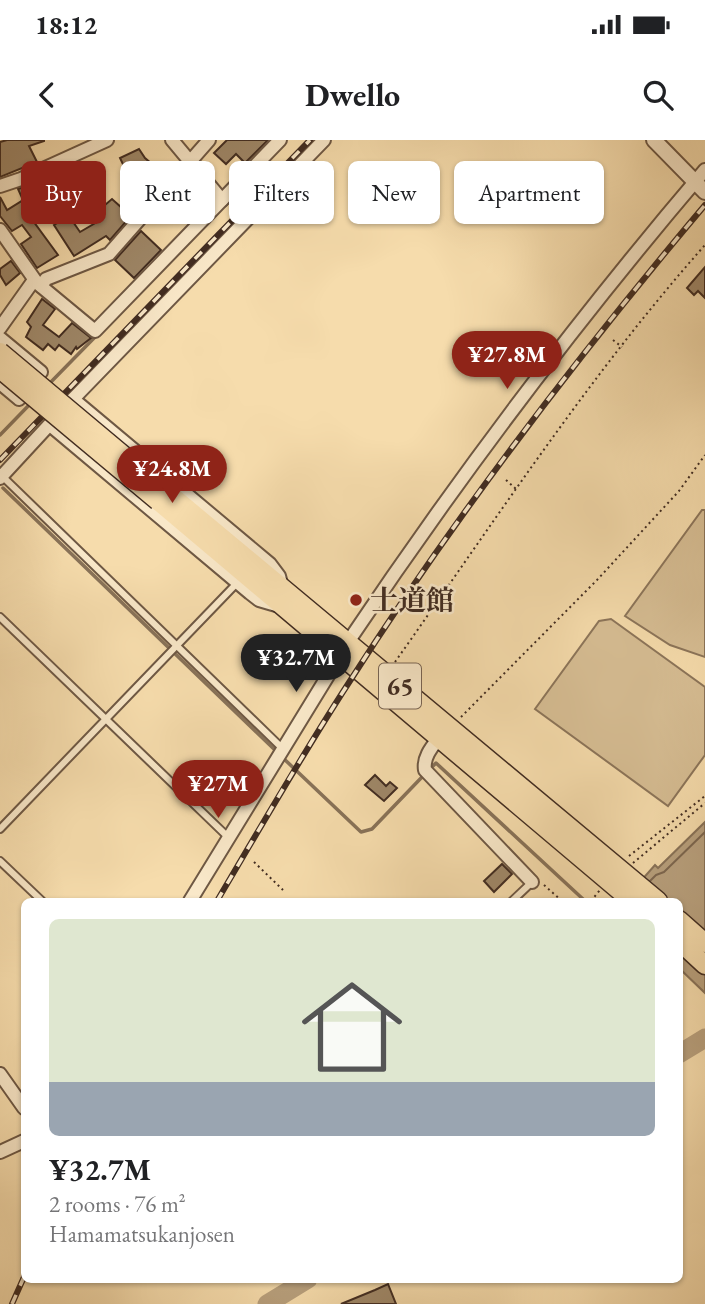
<!DOCTYPE html>
<html lang="en">
<head>
<meta charset="utf-8">
<style>
	:root { --surface:#fff; --page:#f6f6f6; --text:#202124; --muted:#757577; --accent:#8f2418 }
	body { margin:0; font-family:"EB Garamond","Noto Serif JP",serif; background:var(--page); color:var(--text); height:100vh; display:flex; flex-direction:column; font-size:26px; white-space:nowrap }
	* { box-sizing:border-box; margin:0 }
	p { font-size:23px; color:var(--muted) }
	.icon { flex:none; width:38px; height:38px; fill:none; stroke:currentColor; stroke-width:2; stroke-linecap:round; stroke-linejoin:round }
	.map { position:relative; flex:1; overflow:hidden }
	.sheet { position:absolute; left:21px; top:758px; width:662px; height:385px; display:flex; flex-direction:column; background:var(--surface); border-radius:10px; box-shadow:0 2px 5px #0004 }
	.sheet>* { flex:none }
	.banner { position:absolute; left:21px; top:21px; width:663px; height:63px; display:flex; gap:14px }
	.price { position:absolute; translate:-50% -60px; padding:0 16px; border-radius:24px; background:var(--accent); color:#fff; font-size:23px; line-height:46px; filter:drop-shadow(0 2px 4px #0008) }
	.price::after { content:''; position:absolute; left:50%; top:42px; width:21px; height:16px; margin-left:-10px; background:inherit; clip-path:polygon(0 0,100% 0,50% 100%) }
	.price.active { background:#222; color:#fff }
	ul { padding:0; list-style:none }
	li { display:grid; align-content:center; gap:14px; height:371px; padding:0 28px }
	li span { display:grid; place-items:center; height:217px; border-radius:10px; color:#555 }
	li>.icon { margin-inline-start:auto }
	span .icon { width:126px; height:126px; fill:#fffc; stroke-width:1 }
	li b { font-size:30px }
	.tag { padding:0 24px; border-radius:10px; background:var(--surface); box-shadow:0 2px 5px #0004; font-size:24px; line-height:63px }
	.tag.active { background:var(--accent); color:#fff }
	.status { display:flex; justify-content:space-between; align-items:center; height:49px; padding:0 35px; background:var(--surface); direction:ltr }
	.status svg { height:19px; fill:currentColor }
	header { display:flex; justify-content:space-between; align-items:center; height:91px; padding:0 28px; background:var(--surface); font-size:32px; font-weight:700 }
	.map>svg:first-child { display:block }
	.green { fill:#d7be94; stroke:#8c755a; stroke-width:2 }
	.water { fill:#b8a07d; stroke:#887258; stroke-width:2 }
	.lines { fill:none; stroke-linecap:round; stroke-linejoin:round }
	.shore { stroke:#7c664f; stroke-width:2 }
	.stream { stroke:#887258; stroke-width:3.5 }
	.river { stroke:#b8a07d; stroke-width:19 }
	.building { fill:#9f8869; stroke:#412c21; stroke-width:2 }
	.service-casing { stroke:#6e5844; stroke-width:10 }
	.minor-casing { stroke:#6e5844; stroke-width:16 }
	.tertiary-casing { stroke:#6e5844; stroke-width:18 }
	.primary-casing { stroke:#412c21; stroke-width:21 }
	.path { stroke:#412c21; stroke-width:2; stroke-dasharray:2 3.5; stroke-linecap:butt }
	.service { stroke:#f9e8c9; stroke-width:6 }
	.minor { stroke:#f9e8c9; stroke-width:12 }
	.tertiary { stroke:#f9e8c9; stroke-width:14 }
	.primary { stroke:#f6dcac; stroke-width:18 }
	.rail-casing { stroke:#412c21; stroke-width:6 }
	.rail { stroke:#f9e8c9; stroke-width:3.5; stroke-dasharray:10; stroke-linecap:butt }
	.primary-bridge-casing { stroke:#412c21; stroke-width:21; stroke-linecap:butt }
	.primary-bridge { stroke:#f6dcac; stroke-width:18 }
	.poi-dot { fill:#8f2418; stroke:#f9e8c9; stroke-width:2.5 }
	.labels { text-anchor:middle; dominant-baseline:central; stroke-width:5; stroke-linejoin:round; paint-order:stroke }
	.shield { fill:#f9e8c9; stroke:#786453; stroke-width:2 }
	.shield-label { font-size:26px; font-weight:bold; fill:#412c21 }
	.poi-label { font-size:28px; font-weight:bold; fill:#412c21; stroke:#f9e8c9; text-anchor:start }
</style>
</head>
<body>
<div class="status"><b>18:12</b><svg viewBox="0 0 49 12"><path d="M0 12V9h3v3zM5 12V6h3v6zM10 12V3h3v9zM15 12V0h3v12zM26 1h20v11H26zM47 4h2v5h-2z"/></svg></div>
<header><svg class="icon" aria-label="back" viewBox="0 0 24 24"><path d="M15 5l-7 7 7 7"/></svg>Dwello<svg class="icon" aria-label="search" viewBox="0 0 24 24"><circle cx="10" cy="10" r="6"/><path d="M15 15l6 6"/></svg></header>
<div class="map">
<svg width="705" height="1164" viewBox="0 0 705 1164">
	<rect width="100%" height="100%" fill="#f6dcac"/>
	<filter id="stains"><feTurbulence type="fractalNoise" baseFrequency=".00286" numOctaves="4"/><feColorMatrix values="0 0 0 0 .2 0 0 0 0 .09 0 0 0 0 .02 0 0 0 .5 -.17"/></filter>
	<radialGradient id="worn" r=".72"><stop offset=".6" stop-color="#630" stop-opacity="0"/><stop offset="1" stop-color="#630" stop-opacity=".3"/></radialGradient>
	<g class="green">
		<path d="M702 370H705V517L670 505 625 476Z"/>
		<path d="M611 479 705 547V615L668 666 535 569 599 481Z"/>
	</g>
	<path class="water" d="M705 682V853L679 828V761H623L655 725 658 728Z"/>
	<g class="lines">
		<path class="shore" d="M650 741 656 735 664 732 705 692"/>
		<g class="stream">
			<path d="M47 246 97 195"/>
			<path d="M0 295 32 262"/>
			<path d="M3 348 276 611"/>
			<path d="M282 617 361 692 372 689 423 636"/>
			<path d="M433 626 436 623 584 760"/>
		</g>
		<g class="river">
			<path d="M679 914 705 898"/>
			<path d="M267 1164 308 1139"/>
		</g>
	</g>
	<g class="building">
		<path d="M7 0H44V1L29 6 37 22 0 37V2Z"/>
		<path d="M227 0H268L245 23 236 14 226 24 214 13Z"/>
		<path d="M139 9 145 18 158 29 147 42 152 47 141 60 143 62 110 100 106 96 74 116 54 85 69 76 80 92 97 82 92 76 112 59 122 68 135 53 126 45 125 42 131 36 129 37 120 18Z"/>
		<path d="M55 44 71 69 64 72 59 62 31 78 58 115 37 128 21 104 31 97 22 85 12 91 0 76V57L7 70 23 60 18 49 25 47 32 57Z"/>
		<path d="M141 91 161 110 134 138 115 120Z"/>
		<path d="M11 121 20 133 6 145 0 135V129Z"/>
		<path d="M705 127V158L698 151 694 155 687 148Z"/>
		<path d="M42 159 55 169 43 185 59 197 72 183 91 198 77 209 76 207 71 214 59 205 55 210 48 204 43 210 26 197 31 187 27 182Z"/>
		<path d="M375 635 386 646 390 642 397 648 384 661 365 645Z"/>
		<path d="M502 724 512 734 494 752 484 741Z"/>
		<path d="M388 1144 396 1164H341L375 1150Z"/>
	</g>
	<g class="lines">
		<g class="service-casing">
			<g id="service">
				<path d="M2 336 282 608"/>
				<path d="M0 477 228 697"/>
				<path d="M0 689 238 442"/>
				<path d="M0 721 42 761"/>
				<path d="M512 761 532 742"/>
			</g>
		</g>
		<g class="minor-casing">
			<g id="minor">
				<path d="M172 0 222 60"/>
				<path d="M0 46 21 39 107 0"/>
				<path d="M0 90 37 143 95 191 280 0"/>
				<path d="M41 146 46 139 109 114 209 0"/>
				<path d="M0 188 34 140"/>
				<path d="M0 198 41 232 19 259 0 243"/>
				<path d="M73 259 270 424 279 436 282 447"/>
				<path d="M50 285 250 453 259 460 276 465"/>
				<path d="M0 338 73 259 324 0"/>
				<path d="M348 502C458 338 577 180 705 30"/>
				<path d="M438 599C431 608 423 618 425 630L532 742"/>
				<path d="M190 761 340 516"/>
				<path d="M0 934 24 968"/>
				<path d="M0 1012 24 1001"/>
			</g>
		</g>
		<g class="tertiary-casing">
			<path id="tertiary" d="M654 0 705 52"/>
		</g>
		<g class="primary-casing">
			<g id="primary">
				<path d="M166 351 658 761"/>
				<path d="M158 361 632 761"/>
				<path d="M679 780 705 803"/>
				<path d="M679 801 705 825"/>
			</g>
		</g>
		<g class="path">
			<path d="M613 200 622 207"/>
			<path d="M506 340 516 349"/>
			<path d="M395 522C494 382 591 233 705 105"/>
			<path d="M461 577 597 440 679 351 705 315"/>
			<path d="M629 716 705 656"/>
			<path d="M254 722 283 750"/>
			<path d="M633 723 705 663"/>
			<path d="M544 745 562 761"/>
			<path d="M591 761 600 750"/>
		</g>
		<use href="#service" class="service"/>
		<use href="#minor" class="minor"/>
		<use href="#tertiary" class="tertiary"/>
		<use href="#primary" class="primary"/>
		<g class="rail-casing">
			<g id="rail">
				<path d="M0 320 310 0"/>
				<path d="M217 761C260 688 302 615 348 544 455 376 577 217 705 65"/>
				<path d="M12 1164 24 1137"/>
			</g>
		</g>
		<use href="#rail" class="rail"/>
		<g class="primary-bridge-casing">
			<g id="primary-bridge">
				<path d="M0 212 166 351"/>
				<path d="M0 229 158 361"/>
			</g>
		</g>
		<use href="#primary-bridge" class="primary-bridge"/>
	</g>
	<circle class="poi-dot" cx="356" cy="460" r="7"/>
	<g class="labels">
		<rect class="shield" x="379" y="523.5" width="42" height="45" rx="5"/>
		<g class="shield-label">
			<text x="400" y="546">65</text>
		</g>
		<g class="poi-label">
			<text x="370" y="460">士道館</text>
		</g>
	</g>
	<rect width="100%" height="100%" filter="url(#stains)"/>
	<rect width="100%" height="100%" fill="url(#worn)"/>
</svg>
<b class="price" style="left:507px;top:251px">¥27.8M</b>
<b class="price" style="left:172px;top:365px">¥24.8M</b>
<b class="price active" style="left:296px;top:554px">¥32.7M</b>
<b class="price" style="left:218px;top:680px">¥27M</b>
<div class="banner">
<a class="tag active">Buy</a>
<a class="tag">Rent</a>
<a class="tag">Filters</a>
<a class="tag">New</a>
<a class="tag">Apartment</a>
</div>
<section class="sheet">
<ul>
<li><span style="background:linear-gradient(#dfe7d0 75%,#9aa5b1 0)"><svg class="icon" aria-label="home" viewBox="0 0 24 24"><path d="M3 11l9-7 9 7M6 9v11h12V9"/></svg></span><div><b>¥32.7M</b><p>2 rooms · 76 m²</p><p>Hamamatsukanjosen</p></div></li>
</ul>
</section>
</div>
</body>
</html>
